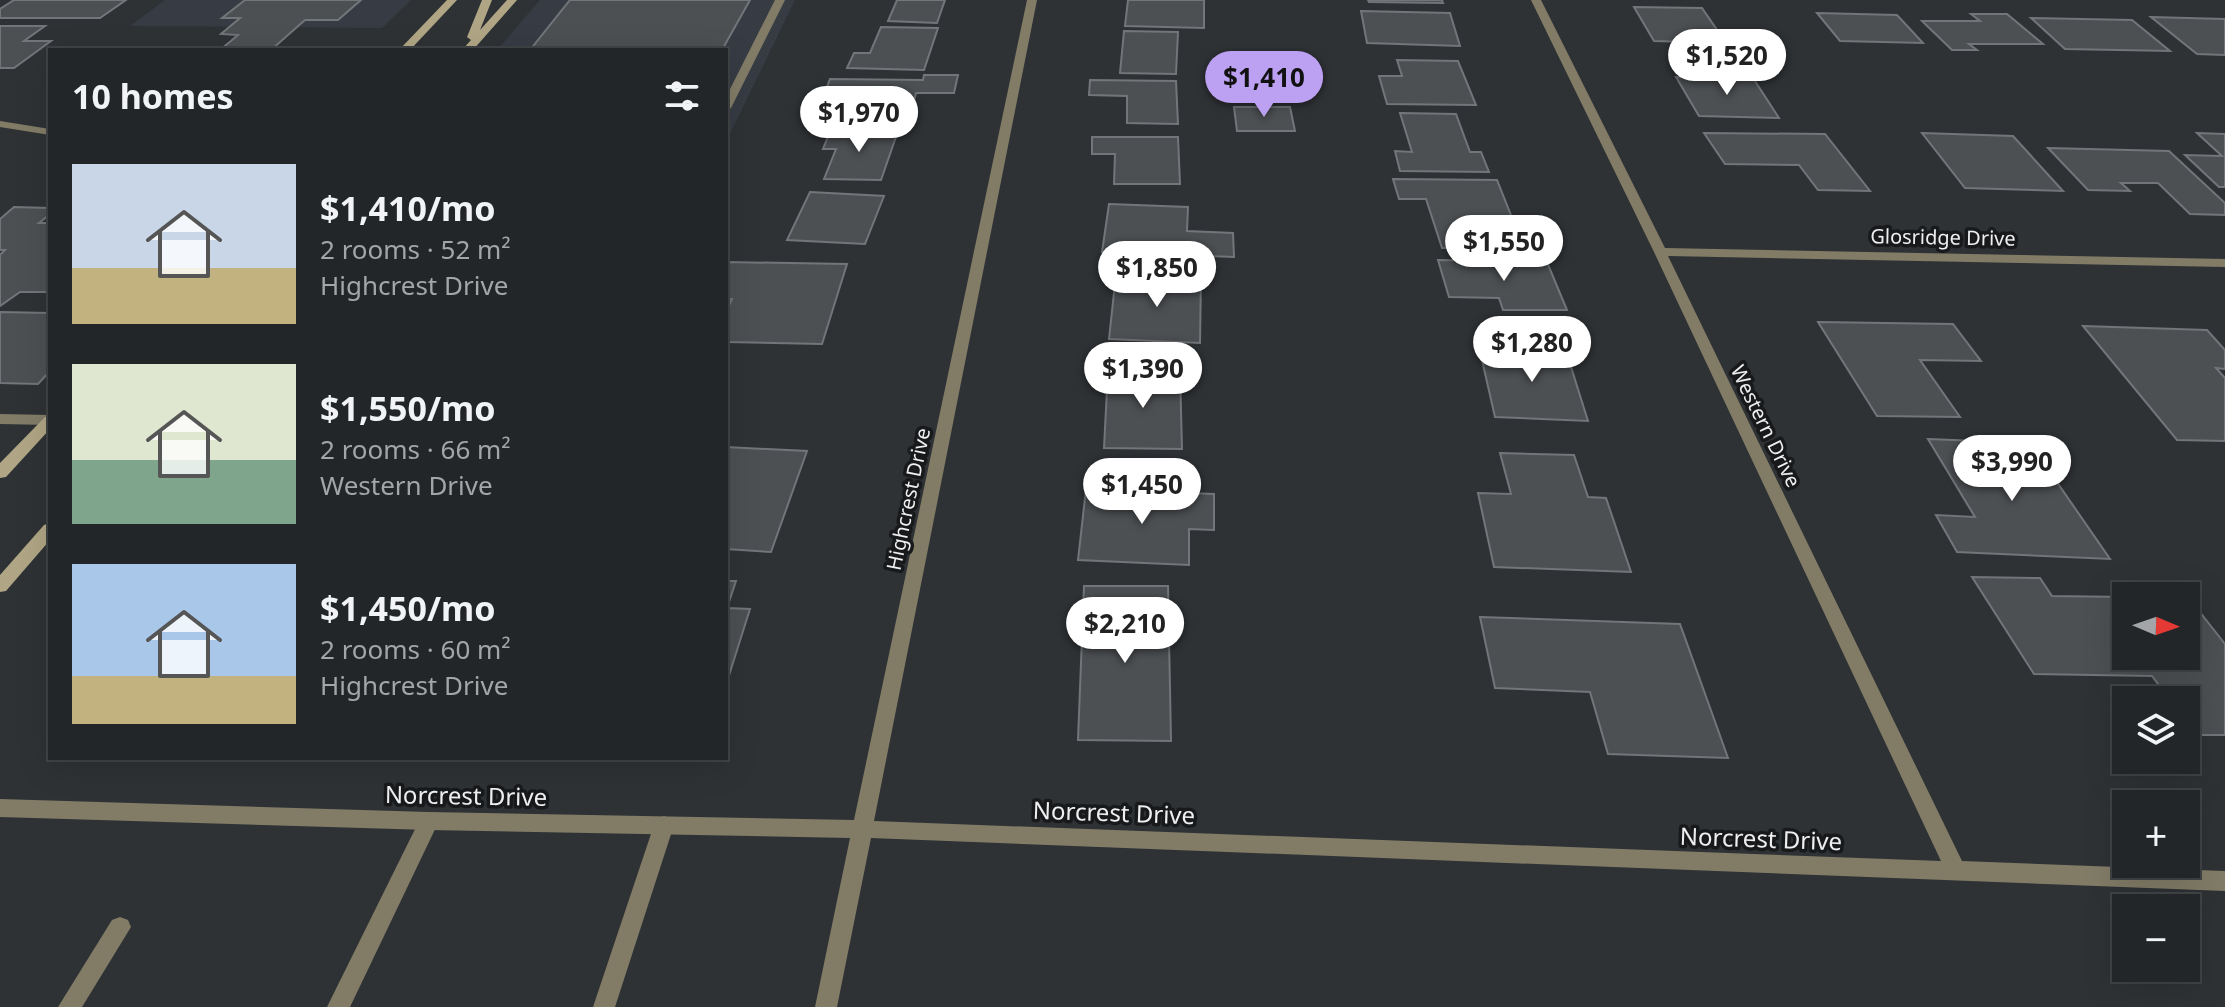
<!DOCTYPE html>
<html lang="en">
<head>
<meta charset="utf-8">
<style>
	:root { --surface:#232628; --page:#2f3234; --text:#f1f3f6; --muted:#a3a5a8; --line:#404345; --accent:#bca0f2 }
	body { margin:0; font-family:"Noto Sans",sans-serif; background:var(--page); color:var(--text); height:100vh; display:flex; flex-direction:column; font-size:30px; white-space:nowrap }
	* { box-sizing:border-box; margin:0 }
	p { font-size:26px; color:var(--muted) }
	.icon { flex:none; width:44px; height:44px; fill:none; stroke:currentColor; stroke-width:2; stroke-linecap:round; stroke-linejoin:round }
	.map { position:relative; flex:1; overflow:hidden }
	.drawer { position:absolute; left:48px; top:48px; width:680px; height:712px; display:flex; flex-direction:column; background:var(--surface); border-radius:0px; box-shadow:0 8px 32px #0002,0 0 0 2px var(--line) }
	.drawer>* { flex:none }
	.needle { width:52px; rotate:92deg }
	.controls { position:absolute; left:2112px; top:582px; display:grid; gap:16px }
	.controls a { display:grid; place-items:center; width:88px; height:88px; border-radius:0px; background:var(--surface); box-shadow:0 8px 32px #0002,0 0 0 2px var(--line); font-size:40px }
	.price { position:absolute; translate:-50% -68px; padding:0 18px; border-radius:28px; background:#fff; color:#222; font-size:26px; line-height:52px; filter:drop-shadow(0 2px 4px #0008) }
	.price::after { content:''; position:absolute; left:50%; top:48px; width:24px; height:18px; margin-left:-12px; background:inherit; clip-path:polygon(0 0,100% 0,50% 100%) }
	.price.on { background:var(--accent); color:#111 }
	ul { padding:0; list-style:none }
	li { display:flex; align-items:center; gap:24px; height:200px; padding:0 24px }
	li span { display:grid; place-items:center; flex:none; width:224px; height:160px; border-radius:0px; color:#555 }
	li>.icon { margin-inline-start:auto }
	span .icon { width:96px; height:96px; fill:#fffc; stroke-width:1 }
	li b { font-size:34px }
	h2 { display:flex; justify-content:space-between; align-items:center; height:96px; padding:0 24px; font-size:34px }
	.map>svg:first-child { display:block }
	.built { fill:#363b44 }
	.building { fill:#4d5053; stroke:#727579; stroke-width:2 }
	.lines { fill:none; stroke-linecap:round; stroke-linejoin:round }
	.service { fill:#827c67; fill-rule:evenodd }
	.minor { fill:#827c67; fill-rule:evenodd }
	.secondary { fill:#b0a685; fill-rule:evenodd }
	.labels { text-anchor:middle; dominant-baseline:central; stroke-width:7; stroke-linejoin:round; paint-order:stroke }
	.street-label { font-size:20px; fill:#eeeff1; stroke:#18191b }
	.near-street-label { font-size:24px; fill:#eeeff1; stroke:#18191b }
</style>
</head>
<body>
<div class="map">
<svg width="2225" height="1007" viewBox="0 0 2225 1007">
	<rect width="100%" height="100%" fill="#2f3235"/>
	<g class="built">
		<path d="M165 0H411L382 28 130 26Z"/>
		<path d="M540 0H795L726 142V50H497Z"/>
	</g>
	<g class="building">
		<path d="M14 0H126L100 18H0V9Z"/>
		<path d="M245 0H361L338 20H305L271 50H220L238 35 221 34 240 18H222Z"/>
		<path d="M570 0H750L722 50H530Z"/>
		<path d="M897 0H945L937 23 888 21Z"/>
		<path d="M1128 0H1204V28L1125 26Z"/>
		<path d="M1368 0H1442L1443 3 1369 2Z"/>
		<path d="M1634 7 1702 8 1726 43 1654 41Z"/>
		<path d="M1361 11 1450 13 1460 46 1367 43Z"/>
		<path d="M1817 13 1897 15 1923 43 1840 41Z"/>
		<path d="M1971 14H2007L2043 44H1969L1977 50H1952L1922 21H1980Z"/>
		<path d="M2151 17 2225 19V55L2197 54Z"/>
		<path d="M2031 18 2132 20 2170 51 2065 49Z"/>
		<path d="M0 26H45L24 41H51L14 68H0Z"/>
		<path d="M881 27 938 28 924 70 847 68 854 53H870Z"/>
		<path d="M1124 31 1178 32 1176 74 1120 73Z"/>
		<path d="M1397 60 1458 61 1476 105 1387 104 1379 76H1402Z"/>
		<path d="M924 75H958L954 93H916L909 121 814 120 830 79 923 80Z"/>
		<path d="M1676 77 1753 78 1779 118 1699 116Z"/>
		<path d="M1090 80 1176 81 1178 124 1127 123V96L1089 95Z"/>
		<path d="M1234 107H1290L1295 131H1237Z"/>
		<path d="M1400 113 1456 114 1470 152H1481L1489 172 1400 171 1395 151 1412 152Z"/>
		<path d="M831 129 898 131 881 180 824 179 836 149H823Z"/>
		<path d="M1704 133 1825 134 1870 191 1818 190 1799 165 1725 164Z"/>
		<path d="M1922 133 2013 136 2063 191 1965 188Z"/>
		<path d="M2197 133 2225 134V187H2219L2185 155 2222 156Z"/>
		<path d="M1092 137H1178L1180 184H1114L1115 154H1092Z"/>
		<path d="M2048 148 2169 151 2225 203V215L2190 214 2158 183H2121L2130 191 2088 190Z"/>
		<path d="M1393 179 1497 180 1524 248H1442L1426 199H1399Z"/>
		<path d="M810 192 884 196 865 244 787 240Z"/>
		<path d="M1109 204 1188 207 1187 231 1233 233 1234 257 1102 252Z"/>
		<path d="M14 207 50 208V214L39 223H50V292H20L0 306V255L5 250H0V219Z"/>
		<path d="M1438 260 1547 262 1567 310H1503L1499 298 1449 297Z"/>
		<path d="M726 262 847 264 822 344 726 342V312L732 299H726Z"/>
		<path d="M1116 274 1201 277 1200 343 1109 339Z"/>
		<path d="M0 312 50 313V371L38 384 0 383Z"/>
		<path d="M1818 322 1953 324 1981 361 1920 360 1960 417 1877 416Z"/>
		<path d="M2083 326 2207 330 2225 350V369L2216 368 2225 378V441L2177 440Z"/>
		<path d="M1479 347 1566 351 1588 421 1495 417Z"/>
		<path d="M1108 370 1180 371 1182 449 1104 448Z"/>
		<path d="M1928 439 2030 443 2110 559 1957 552 1936 515 1975 517Z"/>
		<path d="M726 447 807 451 771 552 726 549Z"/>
		<path d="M1500 453 1574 455 1588 497 1606 498 1631 572 1494 567 1478 493 1511 494Z"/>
		<path d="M1086 489 1214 494V530L1189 529V565L1078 560Z"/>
		<path d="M1972 577 2040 578 2052 596 2126 597V656H2186L2188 597 2225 644V735H2194L2186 723V700H2170L2152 676 2034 674Z"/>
		<path d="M726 581H736L727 608 750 609 726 685Z"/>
		<path d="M1084 586H1168L1171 741 1078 740Z"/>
		<path d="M1480 617 1680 624 1728 758 1608 754 1590 692 1495 688Z"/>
	</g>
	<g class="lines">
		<g class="service">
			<path d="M775 0H785L731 108 726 111V97Z"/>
			<path d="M0 414 50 415V425L0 424Z"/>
			<path d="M429 812 436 815 439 821 350 1007H327L422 815Z"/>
			<path d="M664 816 671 819 674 825 615 1007H593L654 825 657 819Z"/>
			<path d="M120 917 128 920 131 927 82 1007H58L112 920Z"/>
		</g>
		<g class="minor">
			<path d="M1027 0H1037L874 821 1941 861 1654 252 1531 0H1541L1665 248 2225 259V267L1668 256 1962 861 2225 871V891L871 838 837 1007H815L850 838 429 830 0 817V799L429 812 854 820Z"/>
			<path d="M0 121 50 129V135L0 127Z"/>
		</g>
		<g class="secondary">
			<path d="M447 0H457L410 50H399Z"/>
			<path d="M482 0H492L480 30 507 0H517L473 50H462L471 40 467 37Z"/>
			<path d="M50 415V429L6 477 0 478V463L45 417Z"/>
			<path d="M50 523V540L6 591 0 592V575L44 525Z"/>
		</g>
	</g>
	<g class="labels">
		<g class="street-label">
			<text transform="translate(1943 237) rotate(1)">Glosridge Drive</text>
			<text transform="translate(1766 426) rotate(64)">Western Drive</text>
			<text transform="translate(908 499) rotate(-78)">Highcrest Drive</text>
		</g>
		<g class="near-street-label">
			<text transform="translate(466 795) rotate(1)">Norcrest Drive</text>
			<text transform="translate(1114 812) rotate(2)">Norcrest Drive</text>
			<text transform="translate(1761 838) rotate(2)">Norcrest Drive</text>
		</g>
	</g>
</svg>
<div class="controls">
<a><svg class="needle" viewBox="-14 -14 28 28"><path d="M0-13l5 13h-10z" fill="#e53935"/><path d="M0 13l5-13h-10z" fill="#a3a5a8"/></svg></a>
<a><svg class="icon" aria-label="layers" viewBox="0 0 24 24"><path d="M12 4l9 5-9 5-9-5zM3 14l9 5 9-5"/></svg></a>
<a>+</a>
<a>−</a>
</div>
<b class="price" style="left:1727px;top:97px">$1,520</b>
<b class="price on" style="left:1264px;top:119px">$1,410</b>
<b class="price" style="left:859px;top:154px">$1,970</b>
<b class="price" style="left:1504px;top:283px">$1,550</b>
<b class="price" style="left:1157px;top:309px">$1,850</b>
<b class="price" style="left:1532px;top:384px">$1,280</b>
<b class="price" style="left:1143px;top:410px">$1,390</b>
<b class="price" style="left:2012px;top:503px">$3,990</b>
<b class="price" style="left:1142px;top:526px">$1,450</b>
<b class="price" style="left:1125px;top:665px">$2,210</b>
<section class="drawer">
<h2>10 homes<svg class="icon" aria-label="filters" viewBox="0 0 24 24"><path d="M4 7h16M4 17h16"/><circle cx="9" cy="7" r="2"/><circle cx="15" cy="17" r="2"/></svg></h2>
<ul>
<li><span style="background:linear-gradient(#c9d6e8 65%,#c2b280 0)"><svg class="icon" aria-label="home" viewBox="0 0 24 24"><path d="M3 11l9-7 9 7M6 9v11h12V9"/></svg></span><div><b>$1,410/mo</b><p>2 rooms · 52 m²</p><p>Highcrest Drive</p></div></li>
<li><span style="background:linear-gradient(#dfe7d0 60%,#7fa58c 0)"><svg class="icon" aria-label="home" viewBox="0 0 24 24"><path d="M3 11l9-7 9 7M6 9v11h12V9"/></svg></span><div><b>$1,550/mo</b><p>2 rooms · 66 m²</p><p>Western Drive</p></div></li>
<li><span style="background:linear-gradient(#a9c7e8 70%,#c2b280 0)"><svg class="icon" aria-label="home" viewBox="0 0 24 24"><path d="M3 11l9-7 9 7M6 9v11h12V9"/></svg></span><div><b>$1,450/mo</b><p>2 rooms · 60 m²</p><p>Highcrest Drive</p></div></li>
</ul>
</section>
</div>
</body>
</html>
